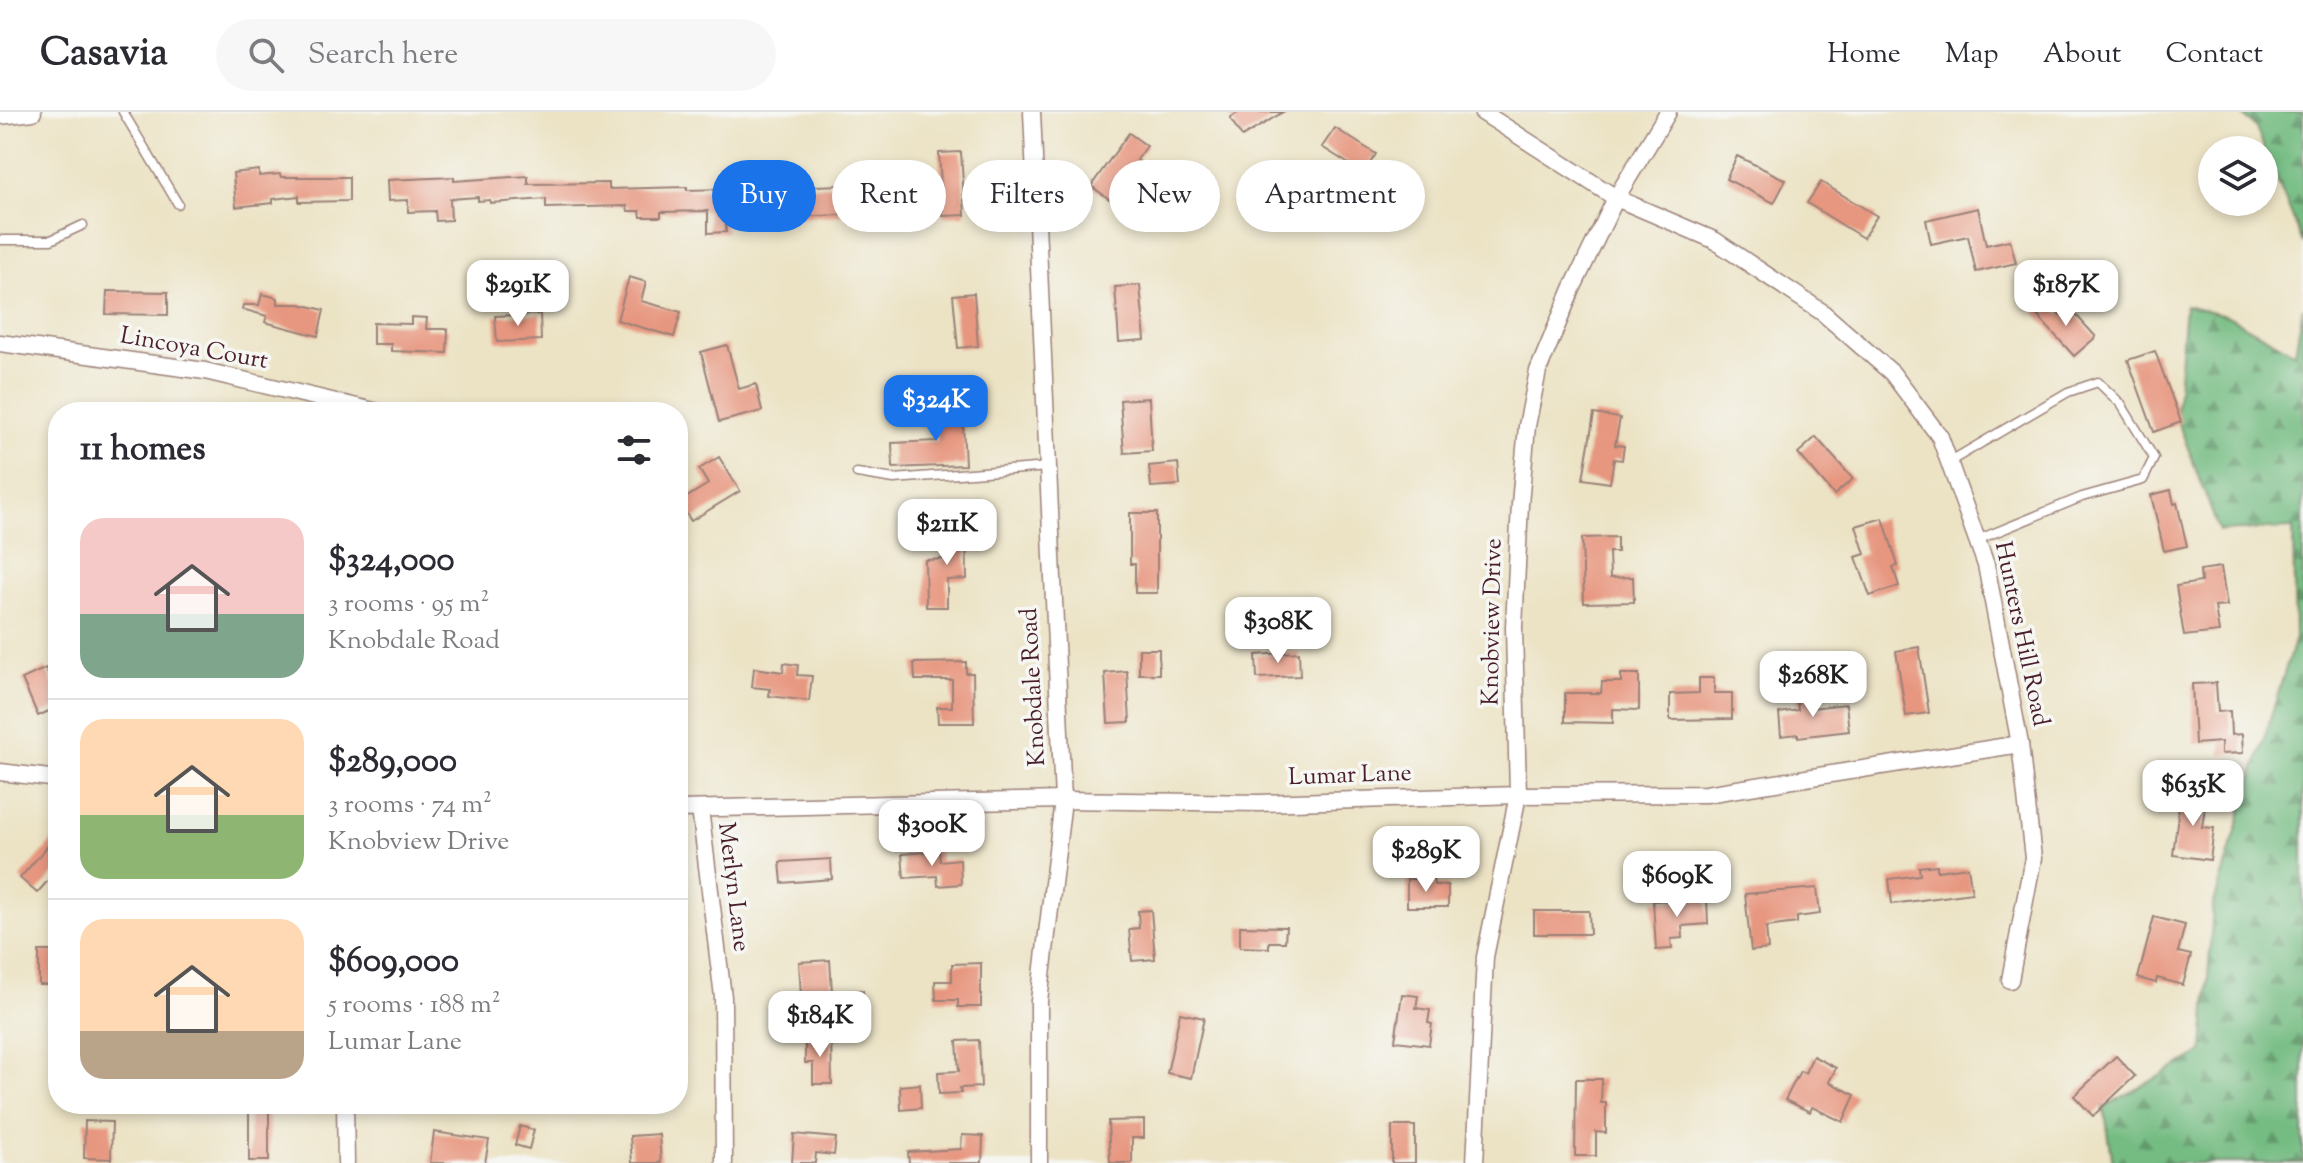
<!DOCTYPE html>
<html lang="en">
<head>
<meta charset="utf-8">
<style>
	:root { --surface:#fff; --page:#f7f7f7; --text:#2b2b33; --muted:#7c7c81; --line:#e1e1e2; --accent:#1a73e8 }
	body { margin:0; font-family:"Sorts Mill Goudy",serif; background:var(--page); color:var(--text); height:100vh; display:flex; flex-direction:column; font-size:30px; white-space:nowrap }
	* { box-sizing:border-box; margin:0 }
	p { font-size:26px; color:var(--muted) }
	.icon { flex:none; width:44px; height:44px; fill:none; stroke:currentColor; stroke-width:2; stroke-linecap:round; stroke-linejoin:round }
	.map { position:relative; flex:1; overflow:hidden }
	.side { position:absolute; left:48px; top:290px; width:640px; height:712px; display:flex; flex-direction:column; background:var(--surface); border-radius:32px; box-shadow:0 4px 12px #0003 }
	.side>* { flex:none }
	.hud { position:absolute; left:712px; top:48px; width:760px; height:72px; display:flex; gap:16px }
	.buttons { position:absolute; left:2198px; top:24px; display:grid; gap:16px }
	.buttons a { display:grid; place-items:center; width:80px; height:80px; border-radius:50%; background:var(--surface); box-shadow:0 4px 12px #0003; font-size:40px }
	.price { position:absolute; translate:-50% -68px; padding:0 18px; border-radius:16px; background:#fff; color:#222; font-size:26px; line-height:52px; filter:drop-shadow(0 2px 4px #0008) }
	.price::after { content:''; position:absolute; left:50%; top:48px; width:24px; height:18px; margin-left:-12px; background:inherit; clip-path:polygon(0 0,100% 0,50% 100%) }
	.price.on { background:var(--accent); color:#fff }
	ul { padding:0; list-style:none }
	li { display:flex; align-items:center; gap:24px; height:200px; padding:0 32px }
	li+li { border-top:2px solid var(--line) }
	li span { display:grid; place-items:center; flex:none; width:224px; height:160px; border-radius:24px; color:#555 }
	li>.icon { margin-inline-start:auto }
	span .icon { width:96px; height:96px; fill:#fffc; stroke-width:1 }
	li b { font-size:34px }
	h2 { display:flex; justify-content:space-between; align-items:center; height:96px; padding:0 32px; font-size:34px }
	.chip { padding:0 28px; border-radius:36px; background:var(--surface); box-shadow:0 4px 12px #0003; font-size:28px; line-height:72px }
	.chip.on { background:var(--accent); color:#fff }
	header { display:flex; align-items:center; gap:48px; box-sizing:border-box; height:112px; padding:0 40px; background:var(--surface); border-bottom:2px solid var(--line) }
	header strong { font-size:38px }
	nav { display:flex; gap:44px; margin-inline-start:auto; font-size:28px }
	.search { width:560px; height:72px; background:var(--page); display:flex; align-items:center; gap:20px; box-sizing:border-box; padding:0 28px; border-radius:44px; color:var(--muted); font-size:30px }
	.map>svg:first-child { display:block }
	.forest { fill:url(#forest-firs); stroke:#5f6e56; stroke-width:2 }
	.building { fill:#e7967f }
	.lines { fill:none; stroke-linecap:round; stroke-linejoin:round }
	.service-casing { stroke:#9b8178; stroke-width:11 }
	.minor-casing { stroke:#9b8178; stroke-width:19 }
	.service { stroke:#fff; stroke-width:8 }
	.minor { stroke:#fff; stroke-width:16 }
	.labels { text-anchor:middle; dominant-baseline:central; stroke-width:7; stroke-linejoin:round; paint-order:stroke }
	.street-label { font-size:24px; fill:#4a1f2b; stroke:#f6f6f2 }
</style>
</head>
<body>
<header>
<strong>Casavia</strong>
<div class="search"><svg class="icon" aria-label="search" viewBox="0 0 24 24"><circle cx="10" cy="10" r="6"/><path d="M15 15l6 6"/></svg>Search here</div>
<nav><a>Home</a><a>Map</a><a>About</a><a>Contact</a></nav>
</header>
<div class="map">
<svg width="2303" height="1051" viewBox="0 0 2303 1051">
	<defs>
		<pattern id="forest-firs" width="22" height="20" patternUnits="userSpaceOnUse" patternTransform="scale(2)"><rect width="22" height="20" fill="#74bc82"/><path d="M5 1l3.5 6h-7zM16 11l3.5 6h-7z" fill="#61986b"/></pattern>
	</defs>
	<rect width="100%" height="100%" fill="#f6f6f2"/>
	<filter id="ink" filterUnits="userSpaceOnUse"><feTurbulence type="fractalNoise" baseFrequency=".0125" numOctaves="2"/><feDisplacementMap in="SourceGraphic" scale="16" xChannelSelector="R" yChannelSelector="G"/><feConvolveMatrix kernelMatrix="1 2 1 2 8 2 1 2 1" color-interpolation-filters="sRGB"/></filter>
	<filter id="wash" filterUnits="userSpaceOnUse"><feTurbulence type="fractalNoise" baseFrequency=".006" numOctaves="4" result="noise"/><feDisplacementMap in="SourceGraphic" scale="32" xChannelSelector="R" yChannelSelector="G"/><feGaussianBlur stdDeviation="1.8" result="paint"/><feColorMatrix in="noise" values="0 0 0 0 0 0 0 0 0 0 0 0 0 0 0 0 0 1.4 0 .05"/><feComposite in="paint" operator="in"/></filter>
	<g filter="url(#wash)">
		<rect width="100%" height="100%" fill="#ece3c5"/>
		<g class="forest">
			<path d="M2240 0H2303V131L2256 16Z"/>
			<path d="M2185 193 2226 203 2295 241 2303 195V1051H2113L2104 995 2203 940 2213 794 2295 526 2293 416 2219 419 2176 304Z"/>
		</g>
		<g id="blocks">
			<g class="building">
				<path d="M1239 0H1283L1242 25 1230 6Z"/>
				<path d="M1335 16 1376 42 1353 77 1339 68 1349 52 1322 35Z"/>
				<path d="M1129 21 1147 34 1137 48 1178 78 1161 101 1129 79 1119 94 1091 74Z"/>
				<path d="M961 40 965 103 943 104 939 41Z"/>
				<path d="M1737 44 1786 68 1774 91 1726 67Z"/>
				<path d="M259 58V64L280 62 281 65H349V89L299 90V84L273 87V91L236 95 233 61Z"/>
				<path d="M528 64V72L609 71V77L687 75V78L763 76 764 101 725 102 726 120 708 121V99L661 100V105H641L640 99H628L627 94 546 96V87L490 91V88L478 89V85L450 87 451 108 436 109 435 99 408 100V88L388 89 387 68 454 65V69Z"/>
				<path d="M1821 70 1877 104 1863 126 1807 91Z"/>
				<path d="M840 73 841 103 794 105 792 75Z"/>
				<path d="M1978 96 1986 133 2010 128 2016 151 1976 160 1968 124 1931 132 1926 108Z"/>
				<path d="M629 165 646 170 641 189 681 200 674 225 617 208Z"/>
				<path d="M1140 173 1145 228 1119 230 1115 175Z"/>
				<path d="M107 179 168 180V203L106 202Z"/>
				<path d="M974 181 978 234 958 236 953 183Z"/>
				<path d="M262 182 278 186V192H300L324 198 318 224 265 210 267 204 242 197 243 193H259Z"/>
				<path d="M2048 190 2060 202 2068 194 2096 225 2074 244 2035 201Z"/>
				<path d="M540 202 541 228 497 230 495 204Z"/>
				<path d="M411 205 427 206 426 217H448L447 241 391 239V232H373V211L411 212Z"/>
				<path d="M727 233 739 277 756 272 762 299 719 310 701 240Z"/>
				<path d="M2155 239 2181 310 2154 320 2128 248Z"/>
				<path d="M1149 286 1152 339 1124 341 1120 288Z"/>
				<path d="M962 292 965 353 893 356 892 331 937 329 935 293Z"/>
				<path d="M1594 302 1620 306 1615 333 1624 334 1622 348 1614 347 1610 371 1583 367Z"/>
				<path d="M1816 325 1853 367 1834 383 1798 341Z"/>
				<path d="M719 345 740 379 691 409 679 390 708 372 699 357Z"/>
				<path d="M1178 351 1180 373 1151 375 1149 354Z"/>
				<path d="M2171 378 2174 392 2177 391 2187 434 2164 439 2151 383Z"/>
				<path d="M1130 401H1157V481H1135V452H1130Z"/>
				<path d="M1883 406 1898 454 1893 455 1899 474 1870 484 1856 445 1865 442 1856 414Z"/>
				<path d="M945 413H966L967 467 947 468V495H926L925 448 946 447Z"/>
				<path d="M1617 425V440H1609L1610 466 1633 465 1634 490 1584 491 1582 426Z"/>
				<path d="M2221 455 2227 494 2215 495 2219 520 2184 524 2176 474 2201 470 2200 458Z"/>
				<path d="M1919 535 1929 601 1906 604 1896 539Z"/>
				<rect x="1139" y="537" width="20" height="25"/>
				<path d="M1299 540 1300 564 1257 566 1256 543Z"/>
				<path d="M966 550V561H973L974 611H938L937 595H952V568H915L914 551Z"/>
				<path d="M784 551 798 553 797 563 812 564 809 589 769 584 770 577 752 575 754 556 783 560Z"/>
				<path d="M46 556 58 583V595L38 604 22 567Z"/>
				<path d="M1127 559 1130 610 1108 611 1105 561Z"/>
				<path d="M1621 562H1639V598L1613 597V611L1565 610V581H1601L1602 570H1621Z"/>
				<path d="M1699 566H1714V581H1732V607L1670 608V582L1699 581Z"/>
				<path d="M2216 571 2218 600 2230 599 2231 623 2242 622 2243 641 2221 642V630L2195 632 2192 572Z"/>
				<path d="M1810 579 1812 596 1846 592 1849 619 1798 625V622L1781 624 1779 601 1798 598 1796 580Z"/>
				<path d="M2181 678 2207 681 2202 715 2214 716 2210 748 2173 743Z"/>
				<path d="M58 722V757L37 781 20 766Z"/>
				<path d="M939 739 940 749 960 747 961 772 938 774 937 764 904 766 902 742Z"/>
				<path d="M831 747 832 767 782 771 780 750Z"/>
				<path d="M1937 753V759L1968 755 1972 781 1892 792 1889 767 1920 763 1919 755Z"/>
				<path d="M1407 767H1433L1434 773H1448V795H1407Z"/>
				<path d="M1817 776 1820 802 1797 805V811L1766 815 1768 837 1751 839 1745 782Z"/>
				<path d="M1707 786 1708 812 1682 814 1683 826 1671 827 1672 837 1656 838 1653 789Z"/>
				<path d="M1151 798 1155 847 1132 849 1129 817 1139 816 1138 799Z"/>
				<path d="M1534 799H1589L1590 822H1534Z"/>
				<path d="M2154 805 2185 813 2178 840 2191 843 2183 873 2157 866 2156 871 2138 866Z"/>
				<path d="M1240 814 1286 815 1285 830H1269V836L1240 835Z"/>
				<rect x="39" y="839" width="19" height="34"/>
				<path d="M830 848 832 880 863 878 864 897 802 900 799 850Z"/>
				<path d="M981 851V895H958V888H936L935 869H952V852Z"/>
				<path d="M1402 882 1418 884 1416 896 1430 898 1428 911 1432 912 1429 933 1395 929Z"/>
				<path d="M1180 901 1204 906 1191 966 1167 961Z"/>
				<path d="M805 925H831L832 972H813V951H805Z"/>
				<path d="M979 928 981 975 960 976 961 981 939 982 938 960 959 959 957 929Z"/>
				<path d="M1813 944 1836 956 1829 970 1855 983 1843 1010 1812 995 1810 1000 1785 988 1800 959 1805 961Z"/>
				<path d="M2116 944 2135 964 2093 1004 2074 984Z"/>
				<path d="M1576 967H1602L1601 991H1606V1021L1596 1020V1044H1575Z"/>
				<path d="M920 972 921 996 901 998 900 974Z"/>
				<rect x="249" y="992" width="20" height="57"/>
				<path d="M1144 1008V1026H1132V1051H1110L1108 1009Z"/>
				<path d="M85 1009 112 1010 111 1047 84 1046Z"/>
				<path d="M520 1014 534 1018 529 1037 515 1033Z"/>
				<rect x="1392" y="1014" width="23" height="37"/>
				<path d="M434 1020 489 1028 485 1051H430Z"/>
				<path d="M659 1022 661 1051H632L630 1024Z"/>
				<path d="M794 1022 836 1026 834 1043 816 1041 815 1051H792Z"/>
				<path d="M962 1023 983 1024 982 1051H909L908 1040 961 1037Z"/>
			</g>
		</g>
	</g>
	<g filter="url(#ink)">
		<use href="#blocks" fill-opacity="0" stroke="#9b8178" stroke-width="2"/>
		<g class="lines">
			<g class="service-casing">
				<g id="service">
					<path d="M123 0 178 92"/>
					<path d="M0 128H51L83 113"/>
					<path d="M1949 350 2068 280 2098 270 2121 292 2154 346 2143 368 2082 385 1977 428"/>
					<path d="M857 361 894 367 1048 355"/>
				</g>
			</g>
			<g class="minor-casing">
				<g id="minor">
					<path d="M1032 0 1063 688 1039 889V1051"/>
					<path d="M1482 0 1616 86 1714 128 1822 200 1892 261 1940 325 1986 453 2020 632 2033 746 2010 868"/>
					<path d="M0 4 33 0"/>
					<path d="M0 231 205 259 378 300"/>
					<path d="M0 660 58 667"/>
					<path d="M678 697 1063 688 1259 691 1518 683 1706 682 2020 632"/>
					<path d="M700 697 723 885 724 1051"/>
					<path d="M345 992 346 1051"/>
					<path d="M1475 1051 1485 845 1518 683 1514 515 1520 392 1527 314 1538 259 1572 177 1616 86 1668 0"/>
				</g>
			</g>
			<use href="#service" class="service"/>
			<use href="#minor" class="minor"/>
		</g>
	</g>
	<g class="labels">
		<g class="street-label">
			<text transform="translate(194 237) rotate(10)">Lincoya Court</text>
			<text transform="translate(1493 510) rotate(-89)">Knobview Drive</text>
			<text transform="translate(2021 522) rotate(78)">Hunters Hill Road</text>
			<text transform="translate(1034 575) rotate(-93)">Knobdale Road</text>
			<text transform="translate(1350 664) rotate(-2)">Lumar Lane</text>
			<text transform="translate(733 775) rotate(83)">Merlyn Lane</text>
		</g>
	</g>
</svg>
<div class="buttons">
<a><svg class="icon" aria-label="layers" viewBox="0 0 24 24"><path d="M12 4l9 5-9 5-9-5zM3 14l9 5 9-5"/></svg></a>
</div>
<b class="price" style="left:518px;top:216px">$291K</b>
<b class="price" style="left:2066px;top:216px">$187K</b>
<b class="price on" style="left:936px;top:331px">$324K</b>
<b class="price" style="left:947px;top:455px">$211K</b>
<b class="price" style="left:1278px;top:553px">$308K</b>
<b class="price" style="left:1813px;top:607px">$268K</b>
<b class="price" style="left:2193px;top:716px">$635K</b>
<b class="price" style="left:932px;top:756px">$300K</b>
<b class="price" style="left:1426px;top:782px">$289K</b>
<b class="price" style="left:1677px;top:807px">$609K</b>
<b class="price" style="left:820px;top:947px">$184K</b>
<div class="hud">
<a class="chip on">Buy</a>
<a class="chip">Rent</a>
<a class="chip">Filters</a>
<a class="chip">New</a>
<a class="chip">Apartment</a>
</div>
<section class="side">
<h2>11 homes<svg class="icon" aria-label="filters" viewBox="0 0 24 24"><path d="M4 7h16M4 17h16"/><circle cx="9" cy="7" r="2"/><circle cx="15" cy="17" r="2"/></svg></h2>
<ul>
<li><span style="background:linear-gradient(#f6c9c9 60%,#7fa58c 0)"><svg class="icon" aria-label="home" viewBox="0 0 24 24"><path d="M3 11l9-7 9 7M6 9v11h12V9"/></svg></span><div><b>$324,000</b><p>3 rooms · 95 m²</p><p>Knobdale Road</p></div></li>
<li><span style="background:linear-gradient(#ffd9b3 60%,#8fb573 0)"><svg class="icon" aria-label="home" viewBox="0 0 24 24"><path d="M3 11l9-7 9 7M6 9v11h12V9"/></svg></span><div><b>$289,000</b><p>3 rooms · 74 m²</p><p>Knobview Drive</p></div></li>
<li><span style="background:linear-gradient(#ffd9b3 70%,#b9a48a 0)"><svg class="icon" aria-label="home" viewBox="0 0 24 24"><path d="M3 11l9-7 9 7M6 9v11h12V9"/></svg></span><div><b>$609,000</b><p>5 rooms · 188 m²</p><p>Lumar Lane</p></div></li>
</ul>
</section>
</div>
</body>
</html>
